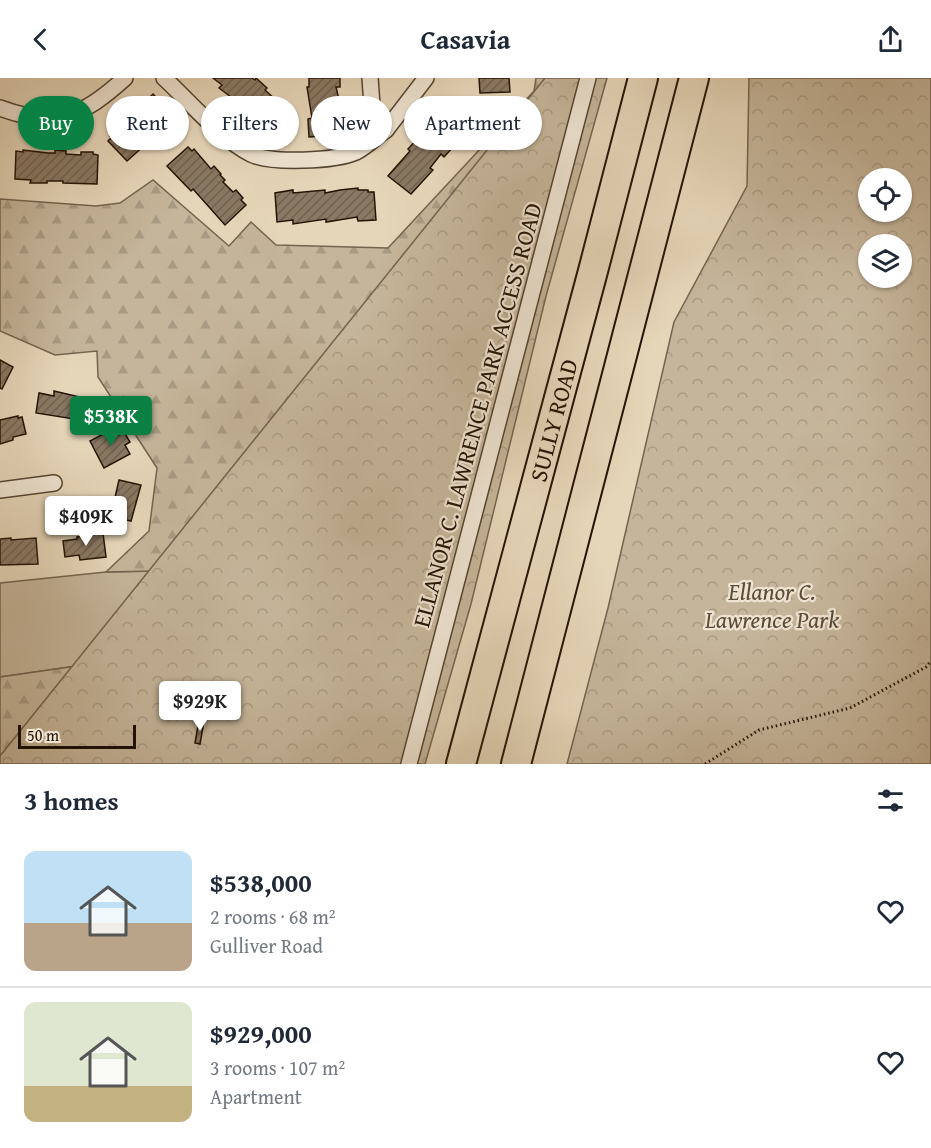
<!DOCTYPE html>
<html lang="en">
<head>
<meta charset="utf-8">
<style>
	:root { --surface:#fff; --page:#f2f2f3; --text:#1f2937; --muted:#747a83; --line:#e0e1e3; --accent:#0b8043 }
	body { margin:0; font-family:"Gentium Book Plus",serif; background:var(--page); color:var(--text); height:100vh; display:flex; flex-direction:column; font-size:22px; white-space:nowrap }
	* { box-sizing:border-box; margin:0 }
	p { font-size:20px; color:var(--muted) }
	.icon { flex:none; width:33px; height:33px; fill:none; stroke:currentColor; stroke-width:2; stroke-linecap:round; stroke-linejoin:round }
	.map { position:relative; height:686px; overflow:hidden }
	.drawer { display:flex; flex-direction:column; background:var(--surface); flex:1 }
	.drawer>* { flex:none }
	.banner { position:absolute; left:18px; top:18px; width:600px; height:54px; display:flex; gap:12px }
	.tools { position:absolute; left:858px; top:90px; display:grid; gap:12px }
	.tools a { display:grid; place-items:center; width:54px; height:54px; border-radius:50%; background:var(--surface); box-shadow:0 2px 4px #0004; font-size:30px }
	.scale { position:absolute; left:18px; bottom:15px; width:118px; box-sizing:border-box; padding-left:6px; border:3px solid #241304; border-top:0; font-size:16px; line-height:21px; white-space:nowrap; color:#241304; -webkit-text-stroke:4px #efe4d2; paint-order:stroke }
	.price { position:absolute; translate:-50% -51px; padding:0 14px; border-radius:6px; background:#fff; color:#222; font-size:20px; line-height:39px; filter:drop-shadow(0 2px 3px #0008) }
	.price::after { content:''; position:absolute; left:50%; top:36px; width:18px; height:14px; margin-left:-9px; background:inherit; clip-path:polygon(0 0,100% 0,50% 100%) }
	.price.current { background:var(--accent); color:#fff }
	ul { padding:0; list-style:none }
	li { display:flex; align-items:center; gap:18px; height:150px; padding:0 24px }
	li+li { border-top:2px solid var(--line) }
	li span { display:grid; place-items:center; flex:none; width:168px; height:120px; border-radius:12px; color:#555 }
	li>.icon { margin-inline-start:auto }
	span .icon { width:72px; height:72px; fill:#fffc; stroke-width:1 }
	li b { font-size:26px }
	h2 { display:flex; justify-content:space-between; align-items:center; height:72px; padding:0 24px; font-size:26px }
	.pill { padding:0 21px; border-radius:27px; background:var(--surface); box-shadow:0 2px 4px #0004; font-size:21px; line-height:54px }
	.pill.current { background:var(--accent); color:#fff }
	header { display:flex; justify-content:space-between; align-items:center; height:78px; padding:0 24px; background:var(--surface); font-size:27px; font-weight:700 }
	.map>svg:first-child { display:block }
	.grass { fill:#c5b59a; stroke:#74644f; stroke-width:1.5 }
	.forest { fill:url(#forest-firs); stroke:#74644f; stroke-width:1.5 }
	.park { fill:url(#park-crowns); stroke:#74644f; stroke-width:1.5; fill-rule:evenodd }
	.building { fill:url(#building-hatch); stroke:#241304; stroke-width:1.5 }
	.lines { fill:none; stroke-linecap:round; stroke-linejoin:round }
	.minor-casing { stroke:#544431; stroke-width:18 }
	.motorway-casing { stroke:#241304; stroke-width:32 }
	.path { stroke:#241304; stroke-width:3; stroke-dasharray:1.5 3; stroke-linecap:butt }
	.minor { stroke:#efe4d2; stroke-width:15 }
	.motorway { stroke:#e6d6b9; stroke-width:28 }
	.labels { text-anchor:middle; dominant-baseline:central; stroke-width:4.5; stroke-linejoin:round; paint-order:stroke }
	.street-label { font-size:24px; fill:#241304; stroke:#efe4d2 }
	.park-label { font-size:24px; font-style:italic; fill:#5c4c38; stroke:#efe4d2 }
</style>
</head>
<body>
<header><svg class="icon" aria-label="back" viewBox="0 0 24 24"><path d="M15 5l-7 7 7 7"/></svg>Casavia<svg class="icon" aria-label="share" viewBox="0 0 24 24"><path d="M12 15V3M7 8l5-5 5 5M5 13v7h14v-7"/></svg></header>
<div class="map">
<svg width="931" height="686" viewBox="0 0 931 686">
	<defs>
		<pattern id="forest-firs" width="22" height="20" patternUnits="userSpaceOnUse" patternTransform="scale(1.5)"><rect width="22" height="20" fill="#c5b59a"/><path d="M5 1l3.5 6h-7zM16 11l3.5 6h-7z" fill="#a99b83"/></pattern>
		<pattern id="park-crowns" width="20" height="18" patternUnits="userSpaceOnUse" patternTransform="scale(1.5)"><rect width="20" height="18" fill="#c5b59a"/><path d="M2 6a3 3 0 1 1 6 0M12 15a3 3 0 1 1 6 0" fill="none" stroke="#a99b83"/></pattern>
		<pattern id="building-hatch" width="6" height="6" patternUnits="userSpaceOnUse" patternTransform="scale(1.5)"><rect width="6" height="6" fill="#897862"/><path d="M-1 1l2-2M0 6l6-6M5 7l2-2" fill="none" stroke="#70614f"/></pattern>
	</defs>
	<rect width="100%" height="100%" fill="#e6d6b9"/>
	<filter id="stains"><feTurbulence type="fractalNoise" baseFrequency=".00333" numOctaves="4"/><feColorMatrix values="0 0 0 0 .2 0 0 0 0 .09 0 0 0 0 .02 0 0 0 .5 -.17"/></filter>
	<radialGradient id="worn" r=".72"><stop offset=".6" stop-color="#630" stop-opacity="0"/><stop offset="1" stop-color="#630" stop-opacity=".3"/></radialGradient>
	<path class="grass" d="M203 492 167 575 0 599V505L106 494Z"/>
	<g class="forest">
		<path d="M536 0H566L203 492 106 494 149 453 157 390 98 299 97 273 55 277 0 253V121L96 128 120 125 153 102 229 168 251 144 276 167 388 170 534 13Z"/>
		<path d="M167 575 0 686V599Z"/>
	</g>
	<g class="park">
		<path d="M545 0H607L546 218 471 526 425 686H0V678Z"/>
		<path d="M749 0H931V686H567L608 530 674 244 747 108ZM868 100H902V134H868ZM868 166H902V200H868Z"/>
	</g>
	<g class="building">
		<path d="M213 0H252L255 2 256 0 267 10 265 12 277 23 257 46 242 32 244 29 219 10 222 7Z"/>
		<path d="M309 0H340V9H336L339 22H341L343 42H341L342 50H339L340 57 309 59 308 41 312 40 307 9H309Z"/>
		<path d="M479 0H509L510 14 480 15Z"/>
		<path d="M153 16 179 44 172 50 167 45 163 49 164 50 127 83 108 63 112 59 110 58 118 50 132 41 143 30 141 28Z"/>
		<path d="M452 22 475 41 455 69 454 68 444 79 441 76 430 90 433 92 411 116 388 98 410 73 408 71 419 59 421 61 432 47 434 48Z"/>
		<path d="M188 69 192 73 194 71 211 91 214 88 221 96 220 97 225 102 223 104 233 114 236 112 243 120 241 122 246 127 225 147 193 111 191 113 167 88Z"/>
		<path d="M23 72 48 75H55V72L66 73V76L81 77V74H93V76L98 77 97 106 63 105V103H47V105H30L31 102 15 101 16 73 23 74Z"/>
		<path d="M358 110V112H368V114H374L376 142 358 143 357 139 326 144V141L293 146V142L277 144 275 115 293 112V115L325 112V115L340 112Z"/>
		<path d="M0 282 13 289 2 311 0 310Z"/>
		<path d="M54 313 84 320 80 342 36 335 39 315 54 318Z"/>
		<path d="M18 338V340L22 339 26 356 13 359V362L0 366V342Z"/>
		<path d="M116 349 119 357 124 354 130 364 125 367 130 376 104 390 90 363Z"/>
		<path d="M119 402 141 407 131 443 105 437 109 423 114 424Z"/>
		<path d="M103 455 106 479 80 482 79 477 65 479 63 463 77 461V459Z"/>
		<path d="M11 460V462L36 460 38 486 0 487V461Z"/>
		<path d="M199 642 204 643 200 666 195 665Z"/>
	</g>
	<g class="lines">
		<g class="minor-casing">
			<g id="minor">
				<path d="M164 0C189 23 221 61 251 76 271 86 336 83 356 74 366 69 376 59 386 52"/>
				<path d="M370 0 372 27 386 52 426 0"/>
				<path d="M0 30C56 51 83 38 125 0"/>
				<path d="M0 412 54 405"/>
				<path d="M409 686 588 0"/>
			</g>
		</g>
		<g class="motorway-casing">
			<g id="motorway">
				<path id="s1" d="M461 686 593 193 643 0"/>
				<path d="M516 686 694 0"/>
			</g>
		</g>
		<path class="path" d="M705 686 759 652 850 630 926 589 931 583"/>
		<use href="#minor" class="minor"/>
		<use href="#motorway" class="motorway"/>
	</g>
	<g class="labels">
		<g class="street-label">
			<text transform="translate(477 337) rotate(-75)">ELLANOR C. LAWRENCE PARK ACCESS ROAD</text>
			<text stroke="none"><textPath href="#s1" startOffset="356">SULLY ROAD</textPath></text>
		</g>
		<g class="park-label">
			<text x="772" y="513">Ellanor C.<tspan x="772" dy="28">Lawrence Park</tspan></text>
		</g>
	</g>
	<rect width="100%" height="100%" filter="url(#stains)"/>
	<rect width="100%" height="100%" fill="url(#worn)"/>
</svg>
<div class="tools">
<a><svg class="icon" aria-label="locate" viewBox="0 0 24 24"><circle cx="12" cy="12" r="6"/><path d="M12 2v4M12 18v4M2 12h4M18 12h4"/></svg></a>
<a><svg class="icon" aria-label="layers" viewBox="0 0 24 24"><path d="M12 4l9 5-9 5-9-5zM3 14l9 5 9-5"/></svg></a>
</div>
<div class="scale">50 m</div>
<b class="price current" style="left:111px;top:369px">$538K</b>
<b class="price" style="left:86px;top:469px">$409K</b>
<b class="price" style="left:200px;top:654px">$929K</b>
<div class="banner">
<a class="pill current">Buy</a>
<a class="pill">Rent</a>
<a class="pill">Filters</a>
<a class="pill">New</a>
<a class="pill">Apartment</a>
</div>
</div>
<section class="drawer">
<h2>3 homes<svg class="icon" aria-label="filters" viewBox="0 0 24 24"><path d="M4 7h16M4 17h16"/><circle cx="9" cy="7" r="2"/><circle cx="15" cy="17" r="2"/></svg></h2>
<ul>
<li><span style="background:linear-gradient(#bfe0f5 60%,#b9a48a 0)"><svg class="icon" aria-label="home" viewBox="0 0 24 24"><path d="M3 11l9-7 9 7M6 9v11h12V9"/></svg></span><div><b>$538,000</b><p>2 rooms · 68 m²</p><p>Gulliver Road</p></div><svg class="icon" aria-label="heart" viewBox="0 0 24 24"><path d="M12 20l-8-8c-3-5 5-10 8-4 3-6 11-1 8 4z"/></svg></li>
<li><span style="background:linear-gradient(#dfe7d0 70%,#c2b280 0)"><svg class="icon" aria-label="home" viewBox="0 0 24 24"><path d="M3 11l9-7 9 7M6 9v11h12V9"/></svg></span><div><b>$929,000</b><p>3 rooms · 107 m²</p><p>Apartment</p></div><svg class="icon" aria-label="heart" viewBox="0 0 24 24"><path d="M12 20l-8-8c-3-5 5-10 8-4 3-6 11-1 8 4z"/></svg></li>
</ul>
</section>
</body>
</html>
